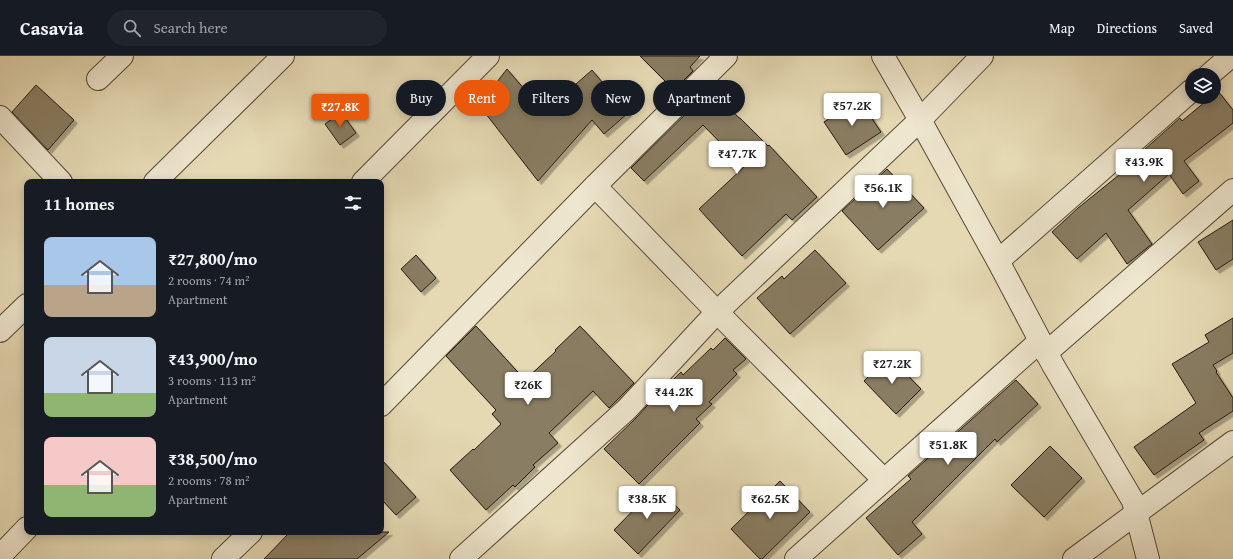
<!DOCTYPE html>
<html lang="en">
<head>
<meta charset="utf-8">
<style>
	:root { --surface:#171b24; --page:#20242c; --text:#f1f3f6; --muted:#9ea1a6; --line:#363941; --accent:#ea580c }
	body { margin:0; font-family:"Gentium Book Plus",serif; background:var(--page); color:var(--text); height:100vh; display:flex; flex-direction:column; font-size:15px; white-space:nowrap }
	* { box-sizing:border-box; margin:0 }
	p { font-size:13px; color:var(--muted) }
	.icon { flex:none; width:22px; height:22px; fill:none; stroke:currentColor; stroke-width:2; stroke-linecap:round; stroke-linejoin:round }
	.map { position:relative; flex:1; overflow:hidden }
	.sheet { position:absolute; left:24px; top:123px; width:360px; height:356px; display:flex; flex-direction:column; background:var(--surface); border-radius:8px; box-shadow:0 2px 10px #0003 }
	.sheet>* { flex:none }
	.banner { position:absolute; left:396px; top:24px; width:380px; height:36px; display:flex; gap:8px }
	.controls { position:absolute; left:1185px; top:12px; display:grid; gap:8px }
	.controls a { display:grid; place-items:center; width:36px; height:36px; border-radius:50%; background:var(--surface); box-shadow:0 2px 10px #0003; font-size:20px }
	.price { position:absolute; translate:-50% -34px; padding:0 9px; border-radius:4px; background:#fff; color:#222; font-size:13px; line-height:26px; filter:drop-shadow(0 1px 2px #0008) }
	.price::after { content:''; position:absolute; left:50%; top:24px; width:12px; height:9px; margin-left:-6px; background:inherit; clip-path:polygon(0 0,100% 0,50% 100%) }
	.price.current { background:var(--accent); color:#fff }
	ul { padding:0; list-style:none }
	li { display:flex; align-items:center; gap:12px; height:100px; padding:0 20px }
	li span { display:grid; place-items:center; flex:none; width:112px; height:80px; border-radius:8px; color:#555 }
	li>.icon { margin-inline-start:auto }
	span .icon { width:48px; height:48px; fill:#fffc; stroke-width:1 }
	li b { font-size:17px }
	h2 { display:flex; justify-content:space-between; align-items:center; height:48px; padding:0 20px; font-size:17px }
	.chip { padding:0 14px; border-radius:18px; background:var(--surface); box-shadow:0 2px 10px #0003; font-size:14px; line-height:36px }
	.chip.current { background:var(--accent); color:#fff }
	header { display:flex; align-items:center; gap:24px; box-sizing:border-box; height:56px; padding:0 20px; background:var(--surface); border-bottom:1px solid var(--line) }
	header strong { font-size:19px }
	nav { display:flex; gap:22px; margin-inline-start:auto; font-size:14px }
	.search { width:280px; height:36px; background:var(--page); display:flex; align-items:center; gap:10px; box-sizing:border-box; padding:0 14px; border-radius:22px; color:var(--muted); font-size:15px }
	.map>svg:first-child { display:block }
	.building { fill:#897d64; stroke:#25190f; filter:url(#shadow) }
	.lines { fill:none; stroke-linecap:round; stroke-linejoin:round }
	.minor-casing { stroke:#554938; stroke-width:24 }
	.minor { stroke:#eee6ce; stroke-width:22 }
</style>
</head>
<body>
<header>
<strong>Casavia</strong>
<div class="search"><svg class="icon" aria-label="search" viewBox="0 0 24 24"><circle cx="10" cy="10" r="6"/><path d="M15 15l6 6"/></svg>Search here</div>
<nav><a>Map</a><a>Directions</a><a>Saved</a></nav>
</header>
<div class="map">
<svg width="1233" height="503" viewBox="0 0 1233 503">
	<defs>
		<filter id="shadow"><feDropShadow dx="3.5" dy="3.5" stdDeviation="0" flood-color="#0004"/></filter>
	</defs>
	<rect width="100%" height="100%" fill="#e5d9b3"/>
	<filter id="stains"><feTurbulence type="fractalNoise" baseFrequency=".005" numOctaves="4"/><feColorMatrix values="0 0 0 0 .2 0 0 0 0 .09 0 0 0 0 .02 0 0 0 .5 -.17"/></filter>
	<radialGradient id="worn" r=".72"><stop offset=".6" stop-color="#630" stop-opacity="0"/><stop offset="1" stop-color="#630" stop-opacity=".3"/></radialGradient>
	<g class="building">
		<path d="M640 0H700L690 11 693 15 674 34Z"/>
		<path d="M507 13 544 56 592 14 628 57 604 78 592 64 538 125 479 49Z"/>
		<path d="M36 29 74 64 48 94 12 56Z"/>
		<path d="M711 33 739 62H740L768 90 769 89 817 141 792 164 786 158 742 200 699 153 744 111 703 69 644 125 631 112Z"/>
		<path d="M1218 35 1233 54V67L1184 105 1199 125 1183 138 1169 118 1128 154 1152 188 1127 208 1106 177 1077 203 1052 176 1078 152 1119 119 1118 117 1180 62 1182 65 1211 41H1214V38Z"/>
		<path d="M859 43 881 76 846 99 824 66Z"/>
		<path d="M341 56 356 77 340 89 325 68Z"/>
		<path d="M887 113 924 152 878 194 842 155Z"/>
		<path d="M1233 164V203L1216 214 1198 186Z"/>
		<path d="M815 194 846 227 790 278 757 242 782 220 784 223Z"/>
		<path d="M416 199 436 222 421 236 401 213Z"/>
		<path d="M1233 262V297L1213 309 1217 315 1216 316 1233 342V355L1199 377 1204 384 1154 419 1134 391 1196 347 1172 308 1209 286 1205 279Z"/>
		<path d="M476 270 525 324 556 295 555 294 580 270 634 327 609 352 593 335 549 377 558 387 533 409 535 411 515 431 513 429 486 454 450 414 473 393 474 394 501 368 492 358 496 354 446 300Z"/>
		<path d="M725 282 746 303 733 314 737 318 709 346 712 348 696 363 700 367 639 428 604 393 636 362 657 339 681 316 683 319 711 292 713 294Z"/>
		<path d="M889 300 921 333 896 358 864 325Z"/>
		<path d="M1016 324 1038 348 997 386 995 383 912 466 922 478 898 499 866 462 911 423 908 420Z"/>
		<path d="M1050 390 1082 422 1044 461 1011 429Z"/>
		<path d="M381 403 416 441 396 459 381 443Z"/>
		<path d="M780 425 810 456 762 503H760L731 473Z"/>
		<path d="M656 431 680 454 638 498 614 474Z"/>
		<path d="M290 476H389L357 503H264Z"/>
	</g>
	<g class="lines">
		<g class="minor-casing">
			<g id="minor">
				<path d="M883 0 920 64 998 205 1053 309 1133 445 1148 503"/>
				<path d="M1209 19 1231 0"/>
				<path d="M98 23 122 0"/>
				<path d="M0 61 61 126"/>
				<path d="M155 126 283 0"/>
				<path d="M363 126 488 0"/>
				<path d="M595 130 717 256 884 424"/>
				<path d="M998 205 1192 34"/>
				<path d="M0 275 27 249"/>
				<path d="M1046 297 1233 134"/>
				<path d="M381 349 595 130 726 0"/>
				<path d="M0 500 27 472"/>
				<path d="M223 503 251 476"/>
				<path d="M461 503 627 353 717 256 920 64 982 0"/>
				<path d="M796 503 1040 285"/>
				<path d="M1074 503 1233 386"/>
			</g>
		</g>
		<use href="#minor" class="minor"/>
	</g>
	<rect width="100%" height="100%" filter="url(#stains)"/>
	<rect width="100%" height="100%" fill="url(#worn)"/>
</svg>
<div class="controls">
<a><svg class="icon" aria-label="layers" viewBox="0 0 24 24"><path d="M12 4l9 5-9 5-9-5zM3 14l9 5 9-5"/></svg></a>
</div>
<b class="price" style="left:852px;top:71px">₹57.2K</b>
<b class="price current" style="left:340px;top:72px">₹27.8K</b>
<b class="price" style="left:737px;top:119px">₹47.7K</b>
<b class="price" style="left:1144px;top:127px">₹43.9K</b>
<b class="price" style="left:883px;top:153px">₹56.1K</b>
<b class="price" style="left:892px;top:329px">₹27.2K</b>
<b class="price" style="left:528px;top:350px">₹26K</b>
<b class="price" style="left:674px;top:357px">₹44.2K</b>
<b class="price" style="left:948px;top:410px">₹51.8K</b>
<b class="price" style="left:647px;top:464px">₹38.5K</b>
<b class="price" style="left:770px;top:464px">₹62.5K</b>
<div class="banner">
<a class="chip">Buy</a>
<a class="chip current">Rent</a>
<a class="chip">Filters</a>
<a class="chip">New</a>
<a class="chip">Apartment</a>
</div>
<section class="sheet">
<h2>11 homes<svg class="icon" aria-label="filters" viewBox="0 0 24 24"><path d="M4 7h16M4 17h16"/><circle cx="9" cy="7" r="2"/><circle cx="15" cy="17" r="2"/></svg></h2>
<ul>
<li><span style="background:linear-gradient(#a9c7e8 60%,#b9a48a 0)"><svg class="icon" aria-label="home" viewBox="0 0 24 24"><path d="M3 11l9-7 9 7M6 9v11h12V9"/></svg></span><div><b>₹27,800/mo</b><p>2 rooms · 74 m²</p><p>Apartment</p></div></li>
<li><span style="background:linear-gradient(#c9d6e8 70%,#8fb573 0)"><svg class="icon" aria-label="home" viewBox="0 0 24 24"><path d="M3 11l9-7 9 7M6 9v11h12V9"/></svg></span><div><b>₹43,900/mo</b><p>3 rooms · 113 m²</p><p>Apartment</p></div></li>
<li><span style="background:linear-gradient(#f6c9c9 60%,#8fb573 0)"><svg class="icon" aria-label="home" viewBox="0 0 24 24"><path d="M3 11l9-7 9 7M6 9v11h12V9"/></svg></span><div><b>₹38,500/mo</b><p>2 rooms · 78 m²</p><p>Apartment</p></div></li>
</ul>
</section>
</div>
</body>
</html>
